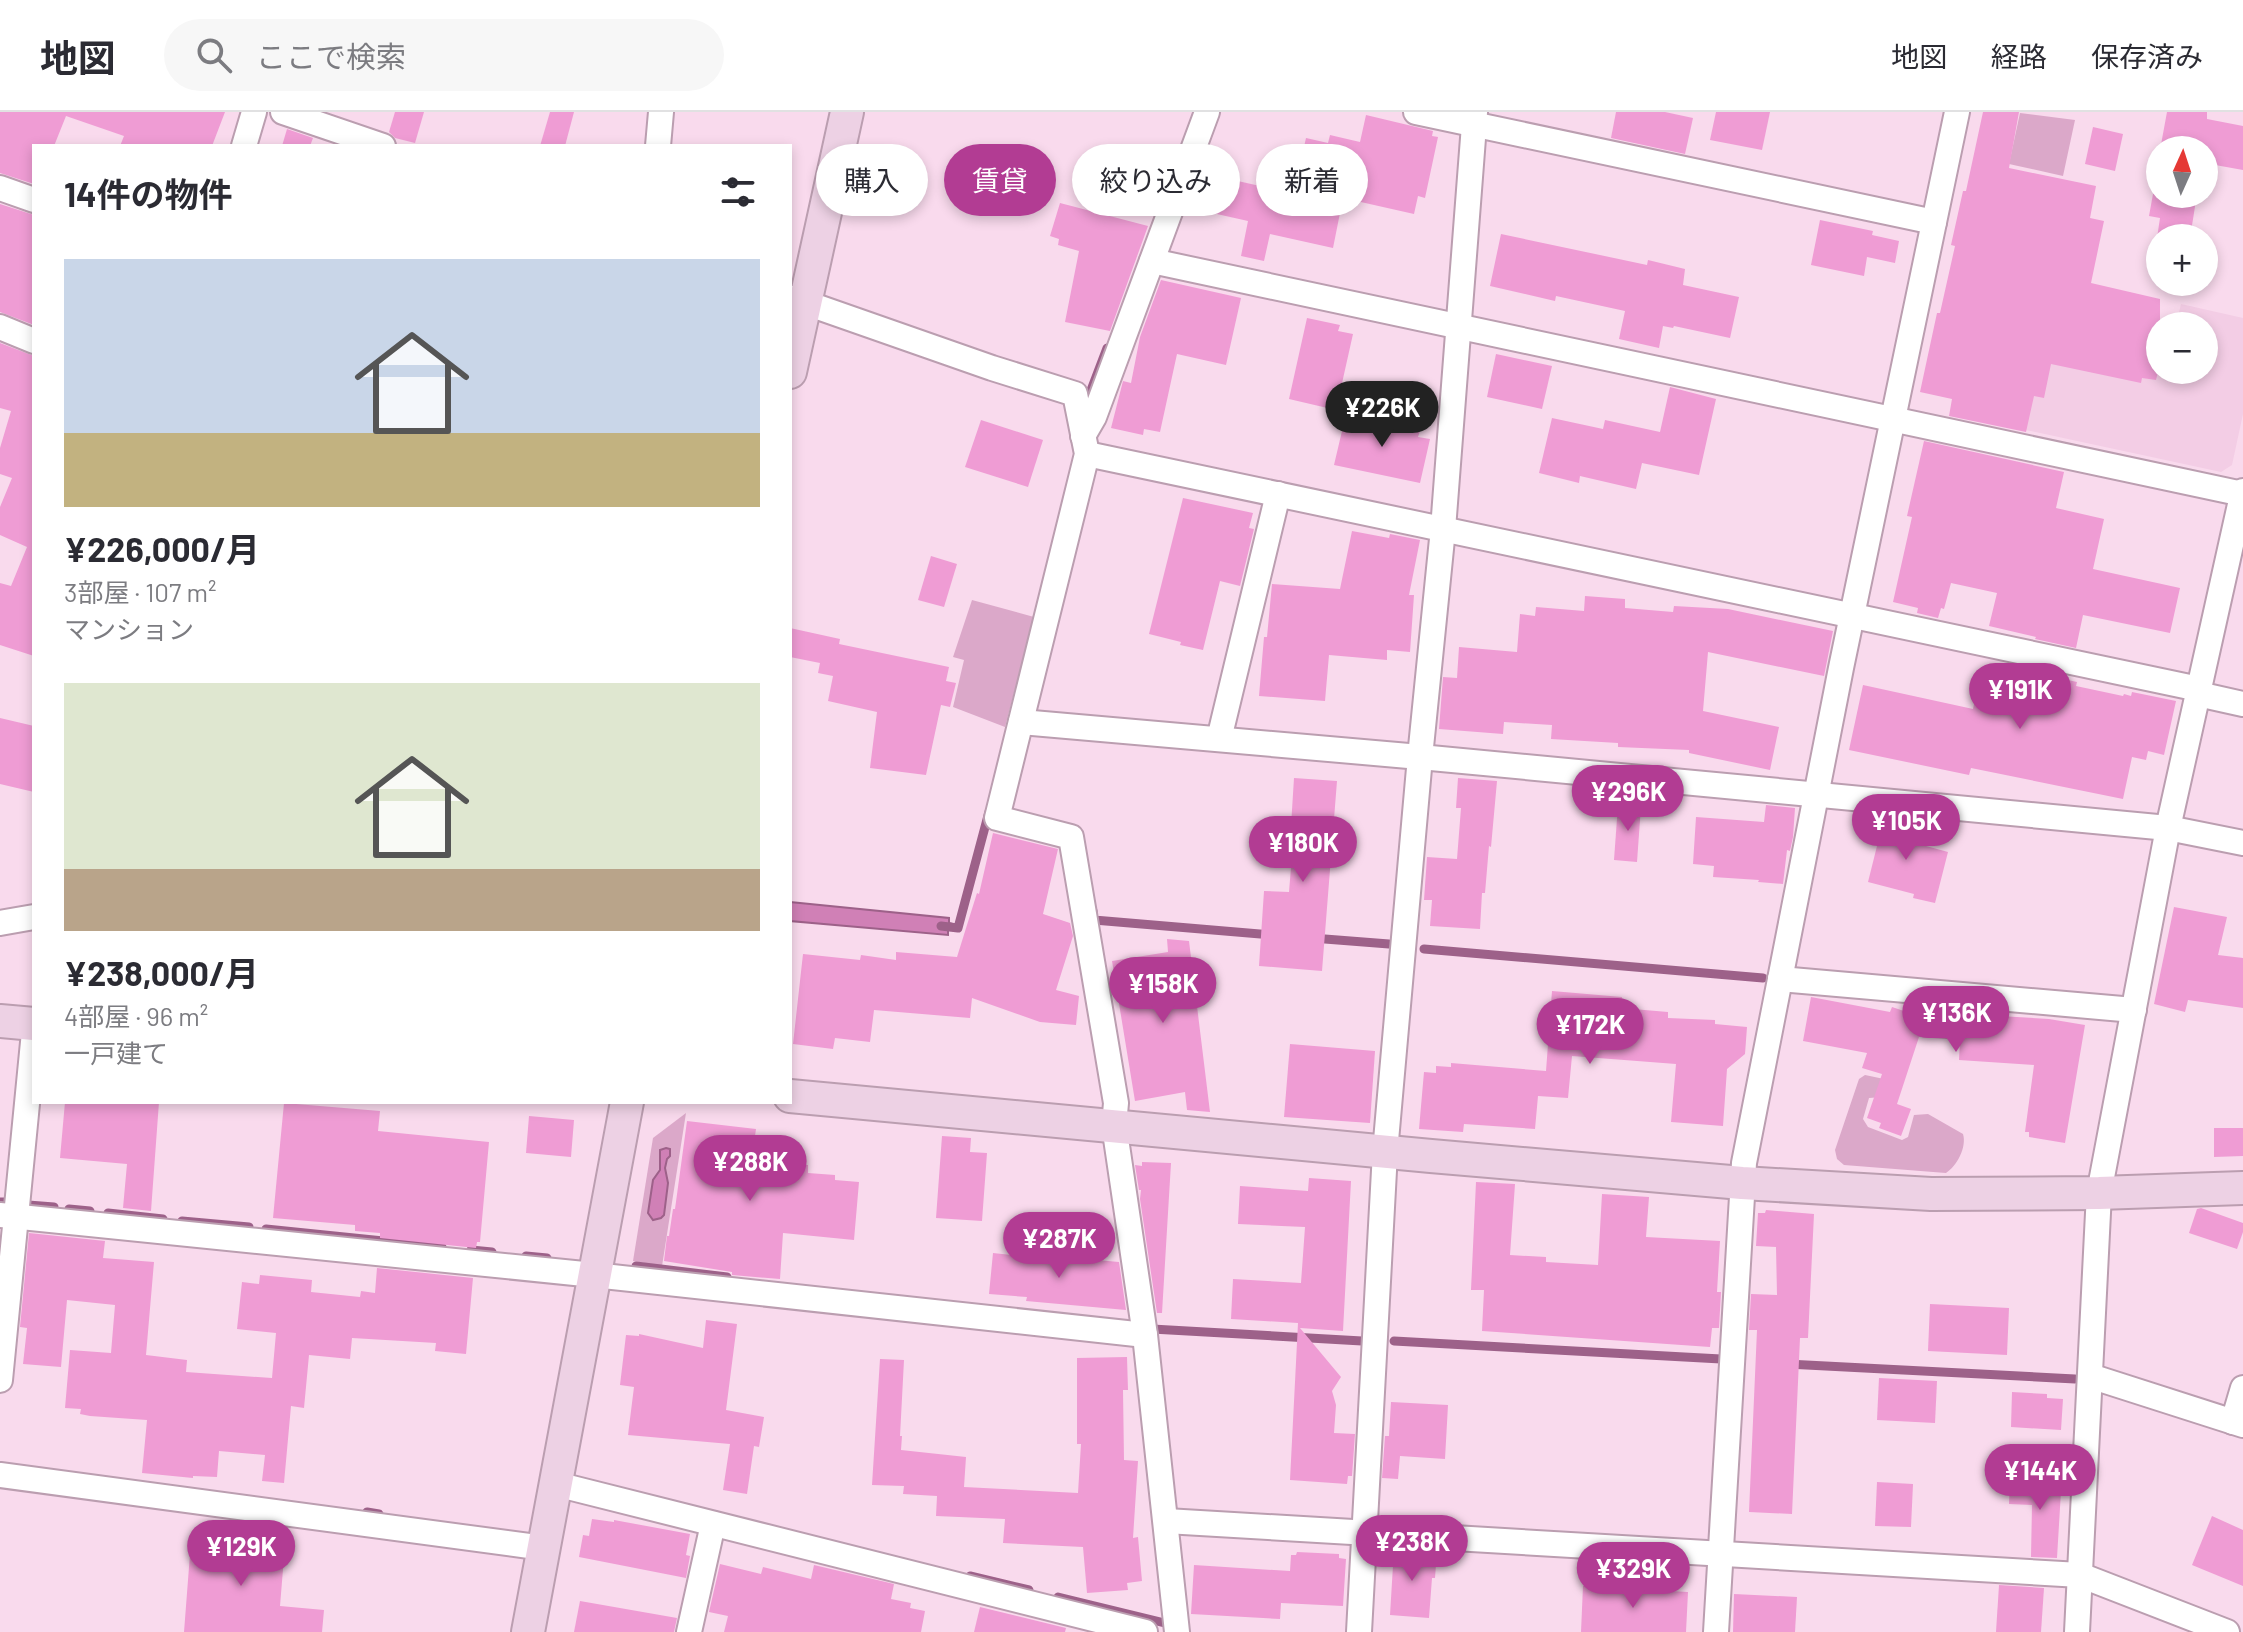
<!DOCTYPE html>
<html lang="ja">
<head>
<meta charset="utf-8">
<style>
	:root { --surface:#fff; --page:#f7f7f7; --text:#2b2b33; --muted:#7c7c81; --line:#e1e1e2; --accent:#b23c93 }
	body { margin:0; font-family:Barlow,"Noto Sans JP",sans-serif; background:var(--page); color:var(--text); height:100vh; display:flex; flex-direction:column; font-size:30px; white-space:nowrap }
	* { box-sizing:border-box; margin:0 }
	p { font-size:26px; color:var(--muted) }
	.icon { flex:none; width:44px; height:44px; fill:none; stroke:currentColor; stroke-width:2; stroke-linecap:round; stroke-linejoin:round }
	.map { position:relative; flex:1; overflow:hidden }
	.drawer { position:absolute; left:32px; top:32px; width:760px; height:960px; display:flex; flex-direction:column; background:var(--surface); border-radius:0px; box-shadow:0 4px 12px #0003 }
	.drawer>* { flex:none }
	.hud { position:absolute; left:816px; top:32px; width:760px; height:72px; display:flex; gap:16px }
	.needle { width:52px; rotate:3deg }
	.buttons { position:absolute; left:2146px; top:24px; display:grid; gap:16px }
	.buttons a { display:grid; place-items:center; width:72px; height:72px; border-radius:50%; background:var(--surface); box-shadow:0 4px 12px #0003; font-size:40px }
	.price { position:absolute; translate:-50% -68px; padding:0 18px; border-radius:28px; background:var(--accent); color:#fff; font-size:26px; line-height:52px; filter:drop-shadow(0 2px 4px #0008) }
	.price::after { content:''; position:absolute; left:50%; top:48px; width:24px; height:18px; margin-left:-12px; background:inherit; clip-path:polygon(0 0,100% 0,50% 100%) }
	.price.on { background:#222; color:#fff }
	ul { padding:0; list-style:none }
	li { display:grid; align-content:center; gap:16px; height:424px; padding:0 32px }
	li span { display:grid; place-items:center; height:248px; border-radius:0px; color:#555 }
	li>.icon { margin-inline-start:auto }
	span .icon { width:144px; height:144px; fill:#fffc; stroke-width:1 }
	li b { font-size:34px }
	h2 { display:flex; justify-content:space-between; align-items:center; height:96px; padding:0 32px; font-size:34px }
	.tag { padding:0 28px; border-radius:36px; background:var(--surface); box-shadow:0 4px 12px #0003; font-size:28px; line-height:72px }
	.tag.on { background:var(--accent); color:#fff }
	header { display:flex; align-items:center; gap:48px; box-sizing:border-box; height:112px; padding:0 40px; background:var(--surface); border-bottom:2px solid var(--line) }
	header strong { font-size:38px }
	nav { display:flex; gap:44px; margin-inline-start:auto; font-size:28px }
	.search { width:560px; height:72px; background:var(--page); display:flex; align-items:center; gap:20px; box-sizing:border-box; padding:0 28px; border-radius:44px; color:var(--muted); font-size:30px }
	.map>svg:first-child { display:block }
	.built { fill:#f3cde5; fill-rule:evenodd }
	.green { fill:#dba8c9 }
	.water { fill:#d080b6; stroke:#9d6189; stroke-width:2 }
	.lines { fill:none; stroke-linecap:round; stroke-linejoin:round }
	.stream { stroke:#9d6189; stroke-width:9 }
	.building { fill:#ef9cd4 }
	.street-casing { stroke:#bb9eb0; stroke-width:28 }
	.secondary-casing { stroke:#bb9eb0; stroke-width:36 }
	.street { stroke:#fff; stroke-width:24 }
	.secondary { stroke:#edd1e4; stroke-width:32 }
</style>
</head>
<body>
<header>
<strong>地図</strong>
<div class="search"><svg class="icon" aria-label="search" viewBox="0 0 24 24"><circle cx="10" cy="10" r="6"/><path d="M15 15l6 6"/></svg>ここで検索</div>
<nav><a>地図</a><a>経路</a><a>保存済み</a></nav>
</header>
<div class="map">
<svg width="2243" height="1520" viewBox="0 0 2243 1520">
	<rect width="100%" height="100%" fill="#f9daed"/>
	<path class="built" d="M2008 178 2176 213 2181 192 2243 206V302L2232 353 2221 360 1980 308ZM2160 214H2204V258H2160Z"/>
	<g class="green">
		<path d="M2020 1 2075 8 2063 64 2009 52Z"/>
		<path d="M972 488 1034 505 1005 615 953 595 964 548 953 545Z"/>
		<path d="M1865 963 1884 967 1883 985 1869 986 1863 1007 1868 1015 1902 1028 1908 1025 1914 1003 1928 1002 1963 1022C1967 1035 1957 1054 1946 1061L1844 1053 1837 1047 1835 1038 1859 967Z"/>
		<path d="M686 1001 662 1154 633 1149 653 1026Z"/>
	</g>
	<g class="water">
		<path d="M790 790 949 806V811L953 812V817H948V823L790 809Z"/>
		<path d="M666 1036 670 1037V1044L667 1047 665 1056 668 1071 664 1103 661 1106 653 1108 648 1101 653 1068 660 1058V1038Z"/>
	</g>
	<g class="lines">
		<g class="stream">
			<path d="M1088 286 1107 236"/>
			<path d="M1093 799 1094 808 1273 823"/>
			<path d="M941 814 958 816 989 700"/>
			<path d="M1312 826 1389 832"/>
			<path d="M1424 837 1763 866"/>
			<path d="M0 1090H4"/>
			<path d="M28 1093 54 1095"/>
			<path d="M69 1097 90 1099"/>
			<path d="M108 1101 163 1107"/>
			<path d="M182 1109 249 1115"/>
			<path d="M266 1117 442 1135"/>
			<path d="M471 1138 492 1140"/>
			<path d="M526 1144 547 1146"/>
			<path d="M636 1154 727 1165"/>
			<path d="M1152 1217 1362 1229"/>
			<path d="M1394 1229 1721 1247"/>
			<path d="M1787 1252 2075 1267"/>
			<path d="M367 1400 379 1402"/>
			<path d="M970 1464 1029 1478"/>
			<path d="M1058 1485 1173 1513"/>
		</g>
	</g>
	<g class="building">
		<path d="M0 0H225L212 34H120L124 24 66 4 54 34H34V72L0 61Z"/>
		<path d="M395 0H424L415 31 395 26 389 20Z"/>
		<path d="M550 0H574L565 34H540Z"/>
		<path d="M1616 0H1665L1693 6 1685 42 1611 26Z"/>
		<path d="M1716 0H1770L1762 38 1710 28Z"/>
		<path d="M1983 0H2019L2009 56 2096 74 2090 106 2104 109 2091 171 2160 187V252L2156 268 2142 266 2141 271 2051 252 2044 286 2034 284 2026 320 1949 304 1952 287 1920 280 1937 201H1940L1955 134 1951 133 1963 79H1966Z"/>
		<path d="M2167 0H2207V7L2243 14V58L2204 51V38H2160Z"/>
		<path d="M1366 3 1433 19 1432 24 1438 25 1425 86 1418 84 1414 102 1343 86 1333 136 1270 122 1264 149 1241 144 1248 109 1199 98 1207 62 1277 78V76L1294 79 1306 26 1328 31 1330 23 1360 30Z"/>
		<path d="M2093 15 2123 22 2115 59 2085 52Z"/>
		<path d="M287 17 313 26 310 34H282Z"/>
		<path d="M2153 82H2197L2190 126H2157L2160 106 2149 104Z"/>
		<path d="M1060 91 1148 114 1110 219 1065 210 1079 139 1058 133 1059 127 1050 124Z"/>
		<path d="M0 92 34 103V213L0 200Z"/>
		<path d="M1820 108 1873 119 1872 123 1899 129 1895 151 1867 145 1864 164 1811 153Z"/>
		<path d="M1501 122 1647 153 1648 148 1685 157 1683 173 1739 185 1730 226 1674 214 1673 216 1663 214 1659 236 1619 227 1625 199 1556 184 1555 189 1490 174Z"/>
		<path d="M1161 168 1241 186 1226 253 1177 242 1160 320 1144 317 1143 323 1111 316 1123 269 1131 271 1140 225Z"/>
		<path d="M1307 206 1340 213 1338 219 1353 222 1336 298 1289 287Z"/>
		<path d="M0 231 34 244V544L0 533V471L11 474 27 435 0 423V395L12 366 0 362V336L11 299 0 296Z"/>
		<path d="M1496 242 1552 254 1542 297 1487 285Z"/>
		<path d="M1670 275 1716 287 1699 363 1642 351 1636 377 1580 364 1579 371 1539 361 1552 306 1603 317 1605 308 1660 320Z"/>
		<path d="M1346 302 1420 319 1418 325 1430 327 1420 371 1334 353Z"/>
		<path d="M981 308 1043 328 1028 375 965 355Z"/>
		<path d="M1924 329 2064 360 2056 396 2104 407 2093 457 2180 476 2170 521 2083 503 2076 536 2035 527 2036 525 1989 514 1997 481 1951 471 1944 497 1941 496 1938 506 1917 501 1918 496 1893 490 1912 405 1907 404Z"/>
		<path d="M1183 386 1253 401 1249 416 1254 417 1240 474 1220 469 1203 538 1180 533 1181 530 1149 522Z"/>
		<path d="M1352 419 1389 426 1390 422 1420 428 1409 483H1414L1410 540 1387 538V548L1329 543 1325 589 1259 584 1264 525H1267L1272 472 1340 477Z"/>
		<path d="M931 444 957 452 944 495 918 488Z"/>
		<path d="M1585 484 1625 487V496L1673 500 1674 494 1728 497 1833 519 1824 564 1708 540 1703 599 1779 615 1770 658 1689 641V638L1618 635V631L1551 627 1552 613 1504 610 1503 622 1439 617 1443 565 1457 566 1459 535 1517 540 1520 502 1535 504 1536 495 1584 499Z"/>
		<path d="M790 516 840 527 839 532 949 555 946 569 956 571 950 595 941 593 926 663 870 656 877 600 828 589 833 564 818 561 820 551 790 545Z"/>
		<path d="M2029 556 2069 565 2068 568 2077 570 2076 574 2123 584 2124 582 2131 584 2132 580 2176 589 2164 643 2148 639 2146 648 2132 645 2123 687 1971 656 1969 663 1849 638 1863 573 1973 597 1980 562 2026 570Z"/>
		<path d="M0 606 34 614V680L0 672Z"/>
		<path d="M1294 666 1337 669 1322 859 1259 854 1264 779 1289 780 1293 731 1290 730Z"/>
		<path d="M1458 666 1497 669 1491 735 1489 734 1485 781H1482L1480 817 1430 814 1432 788H1424L1427 745 1457 747 1461 696H1456Z"/>
		<path d="M1618 693 1641 694 1637 750 1614 748Z"/>
		<path d="M1766 693 1795 696 1793 725 1790 739 1787 738 1783 772 1758 770 1759 768 1713 765 1714 754 1693 752 1696 705 1764 710Z"/>
		<path d="M1878 704 1901 706 1898 720 1927 727 1926 734 1948 740 1935 791 1913 786 1914 782 1868 770 1879 726 1872 725Z"/>
		<path d="M993 721 1058 737 1043 802 1070 811 1073 824 1056 878 1079 884 1076 913 1040 910 972 886 970 906 874 898 870 930 835 926 833 937 793 932 803 842 860 848 861 843 896 848V840L957 845 977 781 979 782Z"/>
		<path d="M2174 795 2227 805 2218 843 2243 846V896L2188 888 2185 900 2154 892Z"/>
		<path d="M1167 827 1189 829 1210 1000 1187 998 1185 980 1135 989 1112 849 1168 840Z"/>
		<path d="M1552 879 1622 885 1621 896 1668 900V906L1715 908V912L1747 915 1745 942 1727 957 1723 1014 1671 1010 1676 952 1572 944 1568 986 1538 984 1535 1017 1464 1012 1463 1020 1419 1017 1424 960 1436 961V954L1451 955V951L1546 959Z"/>
		<path d="M1811 885 1890 900 1892 895 1919 904 1920 897 1977 901V899L2000 901V904L2049 907 2085 913 2065 1031 2029 1025V1020H2025L2034 953 1959 948 1960 928 1919 925 1897 992 1911 997 1901 1024 1879 1016 1881 1011 1867 1006 1882 962 1862 956 1867 941 1803 929Z"/>
		<path d="M1290 932 1375 939 1370 1011 1284 1005Z"/>
		<path d="M65 990H159L151 1099 123 1096 127 1052 60 1046Z"/>
		<path d="M284 991 380 999 378 1019 489 1030 480 1130H477L476 1136 380 1126V1121L355 1119V1113L273 1106Z"/>
		<path d="M529 1004 574 1008 571 1045 526 1041Z"/>
		<path d="M687 1009 756 1017 755 1024 774 1026 772 1050 808 1053V1061L835 1063V1068L859 1070 854 1128 783 1121 780 1167 732 1163V1160L664 1149 667 1124H669L673 1097H675Z"/>
		<path d="M2214 1016H2243V1044L2214 1045Z"/>
		<path d="M942 1024 971 1026 970 1040 987 1041 982 1109 936 1106Z"/>
		<path d="M1142 1050 1171 1051 1162 1201H1157L1140 1087 1141 1078H1139L1135 1053 1142 1054Z"/>
		<path d="M1309 1066 1351 1069 1343 1219 1300 1216 1341 1265 1332 1279 1336 1293 1334 1321 1355 1322 1352 1364H1348L1347 1372 1290 1368 1298 1211 1231 1207 1233 1167 1301 1171 1305 1115 1238 1112 1240 1074 1308 1079Z"/>
		<path d="M1476 1070 1515 1072 1510 1143 1546 1145V1150L1598 1153 1602 1082 1649 1085 1646 1125 1720 1129 1717 1180H1721L1719 1216H1712L1710 1235 1482 1219 1484 1178H1471Z"/>
		<path d="M2201 1096 2243 1111V1120L2237 1137 2189 1121 2197 1097Z"/>
		<path d="M1766 1098 1814 1102 1808 1226H1800L1792 1402 1749 1400 1757 1218H1749L1751 1182 1777 1183 1776 1135 1756 1134 1758 1101H1765Z"/>
		<path d="M29 1121 105 1129 103 1146 154 1150 146 1243 187 1248 186 1260 272 1266 276 1221 237 1217 242 1170 259 1172 260 1163 312 1168 311 1180 360 1185 361 1179 375 1181 377 1156 473 1166 466 1242 435 1239 436 1231 352 1226 350 1247 309 1243 304 1296 291 1294 284 1371 262 1369 265 1343 219 1339 217 1365 193 1364V1366L142 1361 147 1308 90 1304 80 1302 81 1297 65 1296 70 1238 111 1241 115 1193 67 1188 61 1255 23 1252 27 1216 20 1215Z"/>
		<path d="M993 1141 1030 1145V1142L1119 1150 1126 1198 1026 1189 1027 1185 989 1182Z"/>
		<path d="M1930 1192 2009 1196 2007 1243 1928 1239Z"/>
		<path d="M706 1208 737 1212 726 1298 764 1305 759 1335 754 1334 747 1382 723 1378 730 1332 628 1323 634 1275 620 1273 626 1223 639 1224V1222L703 1236Z"/>
		<path d="M1127 1245 1128 1278H1123L1124 1348 1138 1349 1133 1426 1138 1425 1142 1469 1127 1471 1128 1478 1087 1481 1083 1435 1003 1431 1005 1407 936 1404 937 1384 903 1382 904 1374 872 1373 880 1247 904 1248 900 1324H902L901 1338 966 1345 964 1375 1078 1381 1081 1332H1077V1246Z"/>
		<path d="M1879 1266 1937 1269 1935 1311 1877 1308Z"/>
		<path d="M2012 1280 2047 1282V1286L2063 1287 2061 1318 2011 1315Z"/>
		<path d="M1391 1290 1448 1293 1445 1347 1400 1344 1398 1367 1382 1366 1385 1324H1389Z"/>
		<path d="M2010 1365 2058 1368 2057 1379H2061L2057 1446 2031 1445 2032 1393 2009 1392Z"/>
		<path d="M1877 1370 1913 1372 1911 1415 1875 1414Z"/>
		<path d="M2212 1404 2243 1418V1474L2192 1453Z"/>
		<path d="M592 1407 614 1410V1408L690 1422 686 1443 690 1444 686 1466 579 1445 583 1423 589 1424Z"/>
		<path d="M198 1421 274 1427 273 1432 285 1433 280 1494 324 1498 322 1520H184L191 1429H198Z"/>
		<path d="M1394 1437 1437 1440 1435 1466H1432L1429 1506 1390 1503Z"/>
		<path d="M1297 1440 1339 1442V1446L1346 1447 1343 1494 1281 1491 1280 1507 1191 1502 1194 1453 1290 1459 1291 1443H1296Z"/>
		<path d="M720 1452 761 1462 763 1455 811 1467 814 1453 894 1472 891 1487 911 1491 910 1496 925 1499 921 1520H724L728 1504 709 1500Z"/>
		<path d="M1999 1473 2044 1476 2041 1520H1996Z"/>
		<path d="M1583 1474 1688 1480 1686 1520H1581Z"/>
		<path d="M1734 1482 1797 1485 1795 1520H1733Z"/>
		<path d="M580 1489 677 1506 674 1520H574Z"/>
		<path d="M980 1495 1066 1516 1065 1520H974Z"/>
	</g>
	<g class="lines">
		<g class="street-casing">
			<g id="street">
				<path d="M283 0 383 34"/>
				<path d="M1416 0 1934 110"/>
				<path d="M244 34 254 0"/>
				<path d="M658 34 661 0"/>
				<path d="M0 76 34 88"/>
				<path d="M1152 149 2243 382"/>
				<path d="M792 186 992 256 1075 282 1087 342 997 706 1071 725 1116 991 1114 1013 1145 1223 1177 1520"/>
				<path d="M0 215 34 229"/>
				<path d="M1083 324 1094 305 1207 0"/>
				<path d="M1087 342 2199 577"/>
				<path d="M2198 582 2243 592"/>
				<path d="M1021 610 1420 645 2168 716 2243 731"/>
				<path d="M1219 627 1278 382"/>
				<path d="M0 811 34 805"/>
				<path d="M1780 867 2134 898"/>
				<path d="M0 1103 594 1163 1145 1223"/>
				<path d="M2090 1264 2243 1313"/>
				<path d="M0 1268 34 920"/>
				<path d="M2233 1310 2243 1276"/>
				<path d="M0 1363 544 1436"/>
				<path d="M556 1372 1145 1520"/>
				<path d="M1166 1409 2080 1463 2227 1520"/>
				<path d="M689 1520 713 1412"/>
				<path d="M1359 1520 1385 1040 1420 645 1443 417 1475 0"/>
				<path d="M1716 1520 1744 1051 1841 556 1957 0"/>
				<path d="M2077 1520 2099 1081 2168 716 2243 379"/>
			</g>
		</g>
		<g class="secondary-casing">
			<g id="secondary">
				<path d="M790 260 847 0"/>
				<path d="M0 909 34 912"/>
				<path d="M790 984 1431 1044 1742 1071 1931 1082 2099 1081 2243 1076"/>
				<path d="M528 1520 627 990"/>
			</g>
		</g>
		<use href="#street" class="street"/>
		<use href="#secondary" class="secondary"/>
	</g>
</svg>
<div class="buttons">
<a><svg class="needle" viewBox="-14 -14 28 28"><path d="M0-13l5 13h-10z" fill="#e53935"/><path d="M0 13l5-13h-10z" fill="#7c7c81"/></svg></a>
<a>+</a>
<a>−</a>
</div>
<b class="price on" style="left:1382px;top:337px">¥226K</b>
<b class="price" style="left:2020px;top:619px">¥191K</b>
<b class="price" style="left:1628px;top:721px">¥296K</b>
<b class="price" style="left:1906px;top:750px">¥105K</b>
<b class="price" style="left:1303px;top:772px">¥180K</b>
<b class="price" style="left:1163px;top:913px">¥158K</b>
<b class="price" style="left:1956px;top:942px">¥136K</b>
<b class="price" style="left:1590px;top:954px">¥172K</b>
<b class="price" style="left:750px;top:1091px">¥288K</b>
<b class="price" style="left:1059px;top:1168px">¥287K</b>
<b class="price" style="left:2040px;top:1400px">¥144K</b>
<b class="price" style="left:1412px;top:1471px">¥238K</b>
<b class="price" style="left:241px;top:1476px">¥129K</b>
<b class="price" style="left:1633px;top:1498px">¥329K</b>
<div class="hud">
<a class="tag">購入</a>
<a class="tag on">賃貸</a>
<a class="tag">絞り込み</a>
<a class="tag">新着</a>
</div>
<section class="drawer">
<h2>14件の物件<svg class="icon" aria-label="filters" viewBox="0 0 24 24"><path d="M4 7h16M4 17h16"/><circle cx="9" cy="7" r="2"/><circle cx="15" cy="17" r="2"/></svg></h2>
<ul>
<li><span style="background:linear-gradient(#c9d6e8 70%,#c2b280 0)"><svg class="icon" aria-label="home" viewBox="0 0 24 24"><path d="M3 11l9-7 9 7M6 9v11h12V9"/></svg></span><div><b>¥226,000/月</b><p>3部屋 · 107 m²</p><p>マンション</p></div></li>
<li><span style="background:linear-gradient(#dfe7d0 75%,#b9a48a 0)"><svg class="icon" aria-label="home" viewBox="0 0 24 24"><path d="M3 11l9-7 9 7M6 9v11h12V9"/></svg></span><div><b>¥238,000/月</b><p>4部屋 · 96 m²</p><p>一戸建て</p></div></li>
</ul>
</section>
</div>
</body>
</html>
